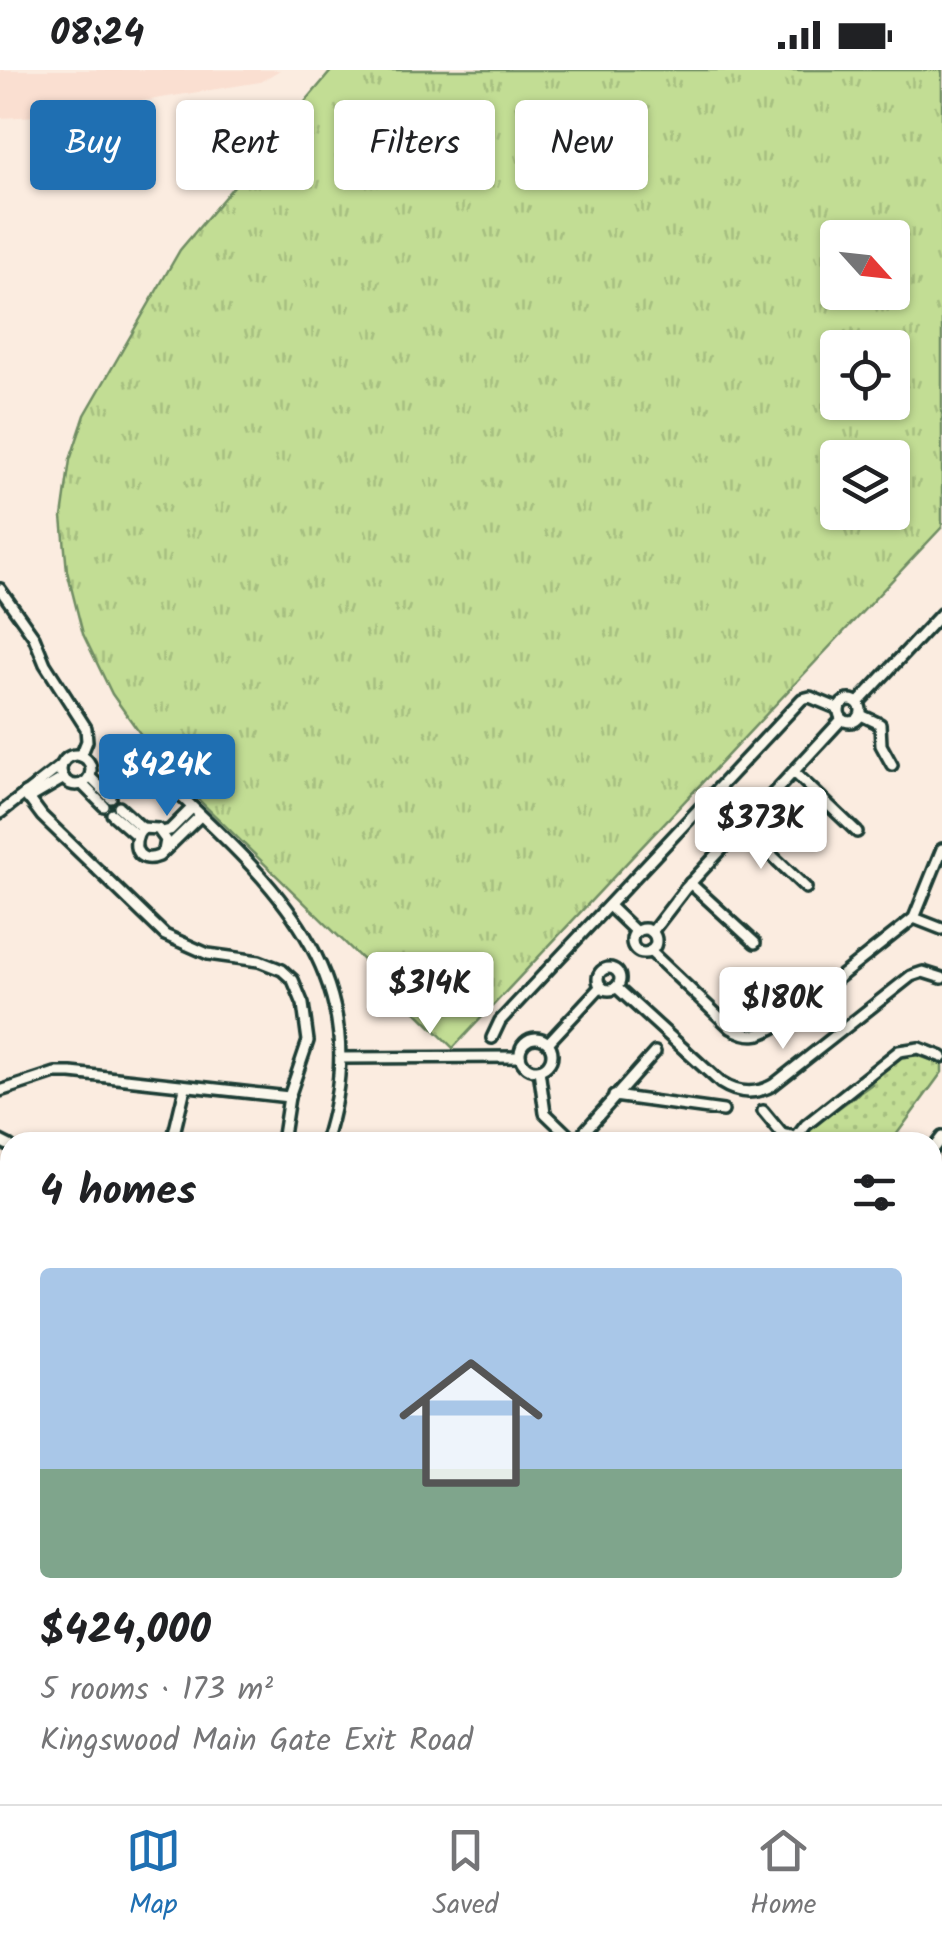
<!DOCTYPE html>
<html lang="en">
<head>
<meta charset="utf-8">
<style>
	:root { --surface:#fff; --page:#f6f6f6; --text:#202124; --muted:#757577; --line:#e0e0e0; --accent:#1f6fb2 }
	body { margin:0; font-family:Kalam,sans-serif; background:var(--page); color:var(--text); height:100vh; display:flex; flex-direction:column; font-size:38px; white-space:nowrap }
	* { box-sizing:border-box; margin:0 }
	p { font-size:32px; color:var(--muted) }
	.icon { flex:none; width:55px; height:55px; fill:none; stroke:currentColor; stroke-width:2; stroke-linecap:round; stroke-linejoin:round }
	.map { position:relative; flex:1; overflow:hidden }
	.side { position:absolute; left:0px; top:1062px; width:942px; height:672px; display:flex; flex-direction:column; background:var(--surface); border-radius:30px 30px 0 0; box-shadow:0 2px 8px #0004 }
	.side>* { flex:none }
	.top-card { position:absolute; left:30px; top:30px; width:882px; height:90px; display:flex; gap:20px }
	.needle { width:65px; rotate:117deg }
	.fabs { position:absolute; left:820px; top:150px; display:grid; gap:20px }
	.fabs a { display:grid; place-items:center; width:90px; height:90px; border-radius:10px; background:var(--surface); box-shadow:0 2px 8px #0004; font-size:50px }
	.price { position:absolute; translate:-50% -85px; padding:0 22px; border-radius:10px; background:#fff; color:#222; font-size:32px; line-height:65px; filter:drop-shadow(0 2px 5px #0008) }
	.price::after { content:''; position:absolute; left:50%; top:60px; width:30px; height:22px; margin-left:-15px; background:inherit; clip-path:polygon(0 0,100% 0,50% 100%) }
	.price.on { background:var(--accent); color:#fff }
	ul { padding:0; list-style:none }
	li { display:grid; align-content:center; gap:20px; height:530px; padding:0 40px }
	li span { display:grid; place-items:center; height:310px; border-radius:10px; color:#555 }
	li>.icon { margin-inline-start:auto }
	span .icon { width:180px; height:180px; fill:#fffc; stroke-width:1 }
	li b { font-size:42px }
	h2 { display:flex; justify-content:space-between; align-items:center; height:120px; padding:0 40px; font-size:42px }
	.tag { padding:0 35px; border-radius:10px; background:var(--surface); box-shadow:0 2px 8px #0004; font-size:35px; line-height:90px }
	.tag.on { background:var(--accent); color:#fff }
	.status { display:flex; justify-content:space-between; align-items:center; height:70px; padding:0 50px; background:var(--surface); direction:ltr }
	.status svg { height:28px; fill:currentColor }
	.menu { display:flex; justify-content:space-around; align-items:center; height:140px; border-top:2px solid var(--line); background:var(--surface); font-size:28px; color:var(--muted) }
	.menu a { display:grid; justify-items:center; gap:5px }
	.menu .on { color:var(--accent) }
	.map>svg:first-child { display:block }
	.built { fill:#fadfd1 }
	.grass { fill:url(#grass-tufts); stroke:#708d64; stroke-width:2.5; fill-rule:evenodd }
	.park { fill:url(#park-dots); stroke:#708d64; stroke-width:2.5 }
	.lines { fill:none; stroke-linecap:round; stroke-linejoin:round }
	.stream { stroke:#6494a7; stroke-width:2.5 }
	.minor-casing { stroke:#1f3d34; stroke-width:16 }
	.minor { stroke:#fbf7ec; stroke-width:9 }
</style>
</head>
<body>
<div class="status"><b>08:24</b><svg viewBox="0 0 49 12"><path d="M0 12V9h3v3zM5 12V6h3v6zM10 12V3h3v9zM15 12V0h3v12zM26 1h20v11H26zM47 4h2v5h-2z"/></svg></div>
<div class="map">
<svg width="942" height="1734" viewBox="0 0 942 1734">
	<defs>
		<pattern id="grass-tufts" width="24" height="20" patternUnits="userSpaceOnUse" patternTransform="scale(2.5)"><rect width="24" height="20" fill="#c2dd94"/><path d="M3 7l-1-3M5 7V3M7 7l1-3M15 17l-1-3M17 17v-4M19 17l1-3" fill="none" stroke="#a6bf80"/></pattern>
		<pattern id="park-dots" width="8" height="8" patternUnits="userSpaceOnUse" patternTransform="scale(2.5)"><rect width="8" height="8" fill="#c2dd94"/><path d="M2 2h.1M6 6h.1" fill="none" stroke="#a6bf80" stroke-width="1.8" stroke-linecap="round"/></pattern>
	</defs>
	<rect width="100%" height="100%" fill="#fbece0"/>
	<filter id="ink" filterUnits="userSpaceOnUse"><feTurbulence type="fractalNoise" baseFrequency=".01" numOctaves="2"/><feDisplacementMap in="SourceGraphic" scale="20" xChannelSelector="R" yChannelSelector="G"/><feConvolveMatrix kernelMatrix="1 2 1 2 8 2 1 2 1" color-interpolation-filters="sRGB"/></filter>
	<g filter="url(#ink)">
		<path class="built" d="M0 0H280L260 12 56 45 0 48Z"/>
		<path class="grass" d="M332 0H942V457L453 978 161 693 112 624 83 564 67 501 62 447 70 390 85 345 180 180ZM838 168H892V222H838ZM838 278H892V332H838ZM838 388H892V442H838Z"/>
		<path class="park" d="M911 983 942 994V1002L891 1072 807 1071 804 1063 872 1014 870 1011 904 984Z"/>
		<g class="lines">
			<g class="stream">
				<path d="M0 1263 10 1241"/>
				<path d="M932 1416 942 1418"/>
				<path d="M334 1734 342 1725"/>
			</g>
			<g class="minor-casing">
				<g id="minor">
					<path d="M0 519 34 567 45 594 86 658 87 671 81 686"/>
					<circle cx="850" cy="641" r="11"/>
					<path d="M858 633 942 543"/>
					<path d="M861 645 880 654 881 675 892 695"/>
					<path d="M135 682C251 797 385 888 325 1072"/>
					<circle cx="76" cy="700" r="15"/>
					<path d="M794 702 857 762"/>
					<path d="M90 707 111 728"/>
					<path d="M82 714 104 736"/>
					<path d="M25 723 42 746 165 865 208 884 259 891 282 900 293 910 303 934 308 971 289 1027 282 1072"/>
					<path d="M28 729 64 708"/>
					<path d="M119 737 142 758"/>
					<path d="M0 743 62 695"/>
					<path d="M112 744 136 765"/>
					<path d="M742 757 806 818"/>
					<path d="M162 762 170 760 192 738"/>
					<path d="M164 781 166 770 158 759 142 758C129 774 137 795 159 786L200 746"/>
					<path d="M690 813 755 873"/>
					<path d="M609 836 636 862"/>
					<path d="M914 848 942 859"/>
					<circle cx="644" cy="871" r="12"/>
					<path d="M652 862 685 819 842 649"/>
					<path d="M650 881 731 958C751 969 761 966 780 954L914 848 942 779"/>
					<circle cx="609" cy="909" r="11"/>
					<path d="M616 917 721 1013C738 1024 755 1025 773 1015L911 906 923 902 942 908"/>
					<circle cx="536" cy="984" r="16"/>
					<path d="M492 968 500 951 802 629 810 627 839 639"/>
					<path d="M548 973 601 916"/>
					<path d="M340 988 520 987"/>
					<path d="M539 1000 545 1043 575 1072"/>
					<path d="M0 1021 55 1003H71L289 1027"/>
					<path d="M614 1026 723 1041"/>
					<path d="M763 1041 782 1064 799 1068"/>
					<path d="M0 1071 10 1076"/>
					<path d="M172 1072 185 1018"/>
					<path d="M575 1072 655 982"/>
					<path d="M803 1072 799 1064 806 1055 899 981 919 978 942 987"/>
					<path d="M932 1080 942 1067"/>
					<path d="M932 1137 942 1142"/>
					<path d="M932 1222 942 1227"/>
					<path d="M933 1265 942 1250"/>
					<path d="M0 1391 10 1382"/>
					<path d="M0 1495 10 1486"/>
					<path d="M932 1501 942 1474"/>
					<path d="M932 1555 942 1560"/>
					<path d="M0 1573 10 1583"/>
					<path d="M932 1623 942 1597"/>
					<path d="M0 1628 10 1632"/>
					<path d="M0 1642 10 1645"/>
					<path d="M96 1725 100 1734"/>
					<path d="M425 1725 427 1734"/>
					<path d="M148 1734 166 1725"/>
					<path d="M268 1734 275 1725"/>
					<path d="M459 1734 468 1725"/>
					<path d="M532 1734 549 1725"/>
					<path d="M892 1734 896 1725"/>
				</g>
			</g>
			<use href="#minor" class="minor"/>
		</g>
	</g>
</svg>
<div class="fabs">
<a><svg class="needle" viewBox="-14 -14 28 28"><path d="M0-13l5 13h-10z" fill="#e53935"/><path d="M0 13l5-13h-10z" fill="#757577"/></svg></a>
<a><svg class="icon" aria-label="locate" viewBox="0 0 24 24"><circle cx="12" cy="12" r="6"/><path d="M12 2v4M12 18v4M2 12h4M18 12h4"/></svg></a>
<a><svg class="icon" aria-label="layers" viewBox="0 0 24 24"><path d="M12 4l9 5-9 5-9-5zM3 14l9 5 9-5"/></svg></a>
</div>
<b class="price on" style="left:167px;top:749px">$424K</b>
<b class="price" style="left:761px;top:802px">$373K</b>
<b class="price" style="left:430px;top:967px">$314K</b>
<b class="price" style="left:783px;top:982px">$180K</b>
<div class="top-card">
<a class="tag on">Buy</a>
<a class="tag">Rent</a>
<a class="tag">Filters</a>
<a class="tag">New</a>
</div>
<section class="side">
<h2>4 homes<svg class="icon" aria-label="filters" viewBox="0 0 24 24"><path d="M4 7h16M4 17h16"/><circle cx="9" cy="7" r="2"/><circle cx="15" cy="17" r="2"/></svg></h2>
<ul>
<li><span style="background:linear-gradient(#a9c7e8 65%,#7fa58c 0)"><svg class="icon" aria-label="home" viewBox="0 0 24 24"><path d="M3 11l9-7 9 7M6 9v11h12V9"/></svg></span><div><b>$424,000</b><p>5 rooms · 173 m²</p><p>Kingswood Main Gate Exit Road</p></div></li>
</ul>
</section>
</div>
<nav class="menu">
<a class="on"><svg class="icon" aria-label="map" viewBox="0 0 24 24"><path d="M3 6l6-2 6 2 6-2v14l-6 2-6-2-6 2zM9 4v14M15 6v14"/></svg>Map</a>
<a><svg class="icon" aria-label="saved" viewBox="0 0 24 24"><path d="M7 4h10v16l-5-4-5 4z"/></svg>Saved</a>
<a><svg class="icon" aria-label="home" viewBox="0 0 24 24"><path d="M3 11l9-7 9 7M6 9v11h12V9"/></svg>Home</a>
</nav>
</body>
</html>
